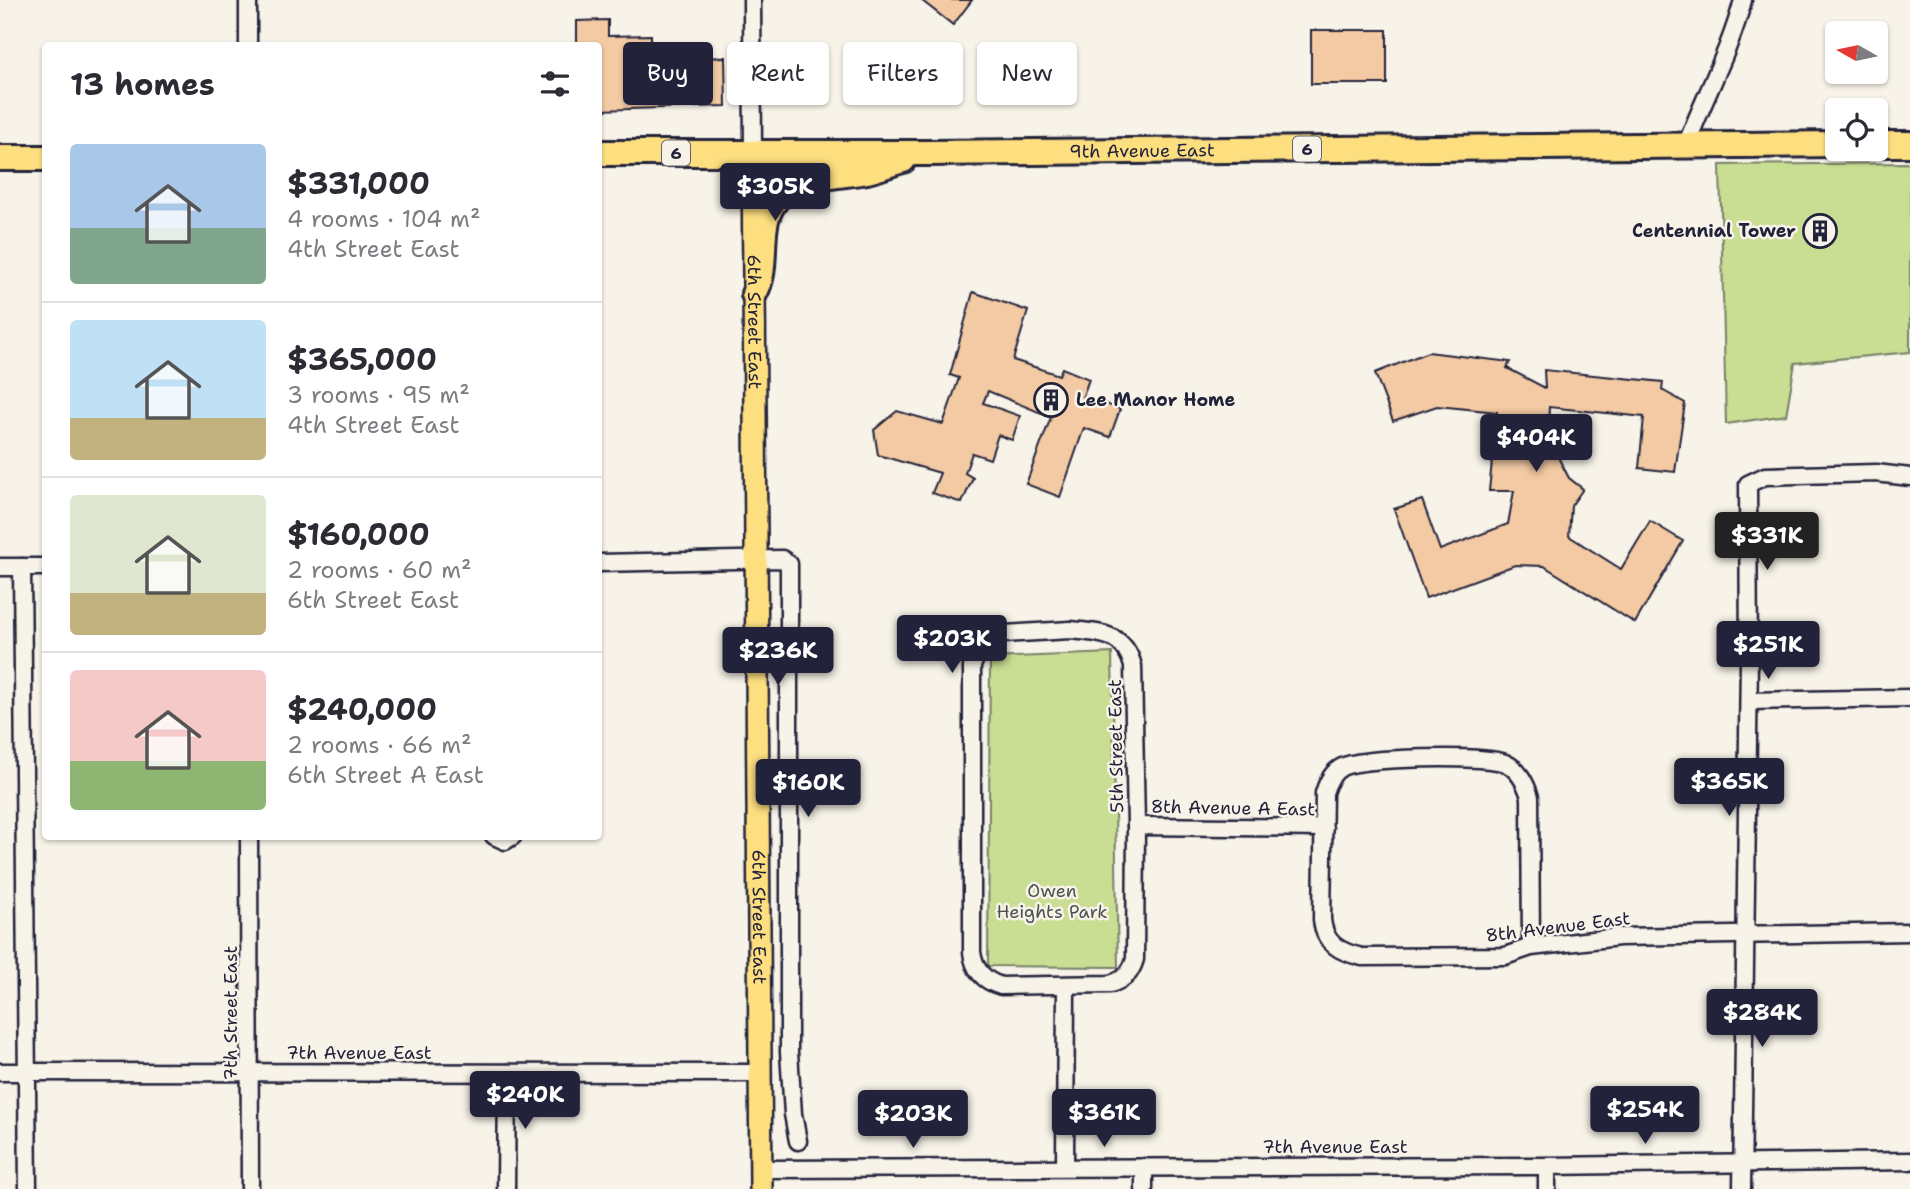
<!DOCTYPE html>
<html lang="en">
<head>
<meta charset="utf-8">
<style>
	:root { --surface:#fff; --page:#f2f2f3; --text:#2b2b33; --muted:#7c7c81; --line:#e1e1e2; --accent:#22223b }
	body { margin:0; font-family:"Shantell Sans",sans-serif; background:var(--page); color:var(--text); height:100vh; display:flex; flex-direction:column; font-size:26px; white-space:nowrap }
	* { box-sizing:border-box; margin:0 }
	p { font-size:23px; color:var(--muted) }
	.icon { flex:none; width:38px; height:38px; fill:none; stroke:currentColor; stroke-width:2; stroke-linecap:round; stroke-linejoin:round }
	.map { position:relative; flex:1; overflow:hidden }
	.panel { position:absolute; left:42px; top:42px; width:560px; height:798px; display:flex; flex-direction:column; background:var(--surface); border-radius:7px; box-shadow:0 2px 5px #0004 }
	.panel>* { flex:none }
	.hud { position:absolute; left:623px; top:42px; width:665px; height:63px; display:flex; gap:14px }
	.needle { width:46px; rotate:279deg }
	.buttons { position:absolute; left:1825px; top:21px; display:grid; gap:14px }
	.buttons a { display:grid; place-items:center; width:63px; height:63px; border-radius:7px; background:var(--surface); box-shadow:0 2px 5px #0004; font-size:35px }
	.price { position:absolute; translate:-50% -60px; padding:0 16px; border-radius:7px; background:var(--accent); color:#fff; font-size:23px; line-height:46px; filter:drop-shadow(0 2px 4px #0008) }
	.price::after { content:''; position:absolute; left:50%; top:42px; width:21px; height:16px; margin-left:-10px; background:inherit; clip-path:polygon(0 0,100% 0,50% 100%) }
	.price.on { background:#222; color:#fff }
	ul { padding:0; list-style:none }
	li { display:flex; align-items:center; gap:21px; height:175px; padding:0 28px }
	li+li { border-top:2px solid var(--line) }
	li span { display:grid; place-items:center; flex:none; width:196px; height:140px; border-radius:7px; color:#555 }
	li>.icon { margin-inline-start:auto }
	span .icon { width:84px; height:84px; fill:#fffc; stroke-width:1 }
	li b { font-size:30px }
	h2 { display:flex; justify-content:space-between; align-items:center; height:84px; padding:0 28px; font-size:30px }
	.pill { padding:0 24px; border-radius:7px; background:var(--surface); box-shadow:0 2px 5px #0004; font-size:24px; line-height:63px }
	.pill.on { background:var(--accent); color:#fff }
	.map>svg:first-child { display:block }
	.green { fill:#c9de93; stroke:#768067; stroke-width:2 }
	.building { fill:#f3caa3; stroke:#22223b; stroke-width:2 }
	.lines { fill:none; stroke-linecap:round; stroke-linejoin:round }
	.minor-casing { stroke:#22223b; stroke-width:21 }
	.major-casing { stroke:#22223b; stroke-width:26 }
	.highway-casing { stroke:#22223b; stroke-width:30 }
	.minor { stroke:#f7f3e8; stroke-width:16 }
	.major { stroke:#fedf80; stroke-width:21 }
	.highway { stroke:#fedf80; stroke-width:24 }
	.labels { text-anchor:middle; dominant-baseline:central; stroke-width:5; stroke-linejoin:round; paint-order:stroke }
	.shield { fill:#f7f3e8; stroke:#62616f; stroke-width:2 }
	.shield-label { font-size:16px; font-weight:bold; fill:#22223b }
	.street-label { font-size:18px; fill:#22223b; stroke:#f7f3e8 }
	.poi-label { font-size:18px; font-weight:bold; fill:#22223b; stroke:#f7f3e8; text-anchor:end }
	.park-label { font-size:18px; fill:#4c5151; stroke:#f7f3e8 }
</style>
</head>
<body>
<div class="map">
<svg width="1910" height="1189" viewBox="0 0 1910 1189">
	<rect width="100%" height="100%" fill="#f7f3e8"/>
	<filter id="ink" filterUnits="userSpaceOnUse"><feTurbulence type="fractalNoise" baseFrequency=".0143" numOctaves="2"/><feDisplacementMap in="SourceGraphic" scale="14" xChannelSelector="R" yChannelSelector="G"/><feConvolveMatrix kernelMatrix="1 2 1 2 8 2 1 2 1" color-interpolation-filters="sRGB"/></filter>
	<g filter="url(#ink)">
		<g class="green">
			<path d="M1910 163V352L1795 363 1786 415 1726 424 1720 165Z"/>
			<path d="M1112 653 1118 967 988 966 990 658Z"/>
		</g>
		<g class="building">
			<path d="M921 0H972L953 25Z"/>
			<path d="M608 20V36L651 35V60L725 57 726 106 598 110V46H577V21Z"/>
			<rect x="1311" y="30" width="76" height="54"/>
			<path d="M1814 221 1830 225 1826 241 1810 237Z"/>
			<path d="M973 292 1028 311 1013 360 1059 375 1062 368 1089 379 1083 396 1120 409 1110 437 1084 428 1060 497 1026 484 1051 417 988 391 983 403 1020 416 1012 440 998 435 990 459 972 453 965 473 973 478 962 503 932 493 940 473 878 455 874 430 897 411 943 424 959 378 950 375Z"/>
			<path d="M1428 352 1510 362 1507 368 1545 388 1544 370 1663 382 1662 390 1685 403 1675 472 1639 468 1644 417 1549 407 1547 447 1561 450 1559 459 1569 478 1583 489 1571 506 1569 536 1621 569 1650 521 1683 541 1635 623 1544 566 1515 565 1426 598 1394 509 1422 500 1440 550 1508 524 1514 491H1489L1497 412 1437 406 1393 421 1375 373Z"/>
		</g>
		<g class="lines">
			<g class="minor-casing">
				<g id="minor">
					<path d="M248 0V46"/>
					<path d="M752 0 753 152"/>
					<path d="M1686 146C1704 97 1730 51 1743 0"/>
					<path d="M598 563 782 559 789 564V1052L793 1114 798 1141"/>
					<path d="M0 567H46"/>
					<path d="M22 567 28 1189"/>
					<path d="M1070 630C1100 633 1124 632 1133 666L1136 826 1135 959C1131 973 1124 980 1110 984L1001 986C984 981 974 970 972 952V666C978 650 988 640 1004 634Z"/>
					<path d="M1749 701 1910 698"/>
					<path d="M1136 826 1324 828"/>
					<path d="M249 836 250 1189"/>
					<path d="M494 836 505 841 513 836"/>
					<path d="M1531 947 1530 797C1526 784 1519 769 1505 763 1484 755 1361 757 1342 767 1332 772 1327 783 1324 793L1322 919C1324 944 1340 952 1362 957L1505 956 1531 947 1619 937 1910 932"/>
					<path d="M0 1072 760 1073"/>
					<path d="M1065 1167 1066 986"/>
					<path d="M1144 1167V1189"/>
					<path d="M760 1169 1547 1166 1910 1161"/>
					<path d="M506 1189 507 1073"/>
					<path d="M1547 1189V1166"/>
					<path d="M1742 1189 1749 660 1748 484 1765 476 1876 473 1910 477"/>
				</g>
			</g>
			<g class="major-casing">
				<g id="major">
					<path id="s1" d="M753 152 761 1189"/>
				</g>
			</g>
			<g class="highway-casing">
				<g id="highway">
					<path d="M1876 144H1910"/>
					<path id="s2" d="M598 153H928L1838 144"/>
					<path d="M0 158H46"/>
					<path d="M754 294C766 273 761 249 765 225 773 174 829 178 867 171 879 168 891 163 903 160"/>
				</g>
			</g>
			<use href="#minor" class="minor"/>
			<use href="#major" class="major"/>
			<use href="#highway" class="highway"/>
		</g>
	</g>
	<defs>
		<g id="building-ring" transform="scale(1.75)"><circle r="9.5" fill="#f7f3e8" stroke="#22223b" stroke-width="1.5"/><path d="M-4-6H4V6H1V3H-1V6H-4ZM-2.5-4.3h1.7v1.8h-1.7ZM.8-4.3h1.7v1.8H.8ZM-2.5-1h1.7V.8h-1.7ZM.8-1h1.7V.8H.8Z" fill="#22223b"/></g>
	</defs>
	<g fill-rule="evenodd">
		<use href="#building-ring" x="1820" y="231"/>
		<use href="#building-ring" x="1051" y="400"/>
	</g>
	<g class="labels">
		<g class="shield">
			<rect x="1293" y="136.5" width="28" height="25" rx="5"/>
			<rect x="662" y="140.5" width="28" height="25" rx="5"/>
		</g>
		<g class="shield-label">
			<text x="1307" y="149">6</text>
			<text x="676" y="153">6</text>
		</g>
		<g class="street-label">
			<text stroke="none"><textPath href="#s2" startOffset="544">9th Avenue East</textPath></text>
			<text stroke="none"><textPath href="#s1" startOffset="170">6th Street East</textPath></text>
			<text transform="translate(1116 746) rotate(-91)">5th Street East</text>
			<text transform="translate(1233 808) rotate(1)">8th Avenue A East</text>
			<text stroke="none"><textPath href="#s1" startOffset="765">6th Street East</textPath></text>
			<text transform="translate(1558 927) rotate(-7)">8th Avenue East</text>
			<text transform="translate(231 1013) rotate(-90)">7th Street East</text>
			<text x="359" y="1053">7th Avenue East</text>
			<text x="1335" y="1147">7th Avenue East</text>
		</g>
		<g class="poi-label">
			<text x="1796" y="231">Centennial Tower</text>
			<text x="1076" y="400" text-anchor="start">Lee Manor Home</text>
		</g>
		<g class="park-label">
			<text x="1052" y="891">Owen<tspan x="1052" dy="21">Heights Park</tspan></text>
		</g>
	</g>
</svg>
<div class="buttons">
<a><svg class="needle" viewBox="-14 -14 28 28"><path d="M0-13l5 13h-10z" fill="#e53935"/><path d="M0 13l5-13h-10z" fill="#7c7c81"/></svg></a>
<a><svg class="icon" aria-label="locate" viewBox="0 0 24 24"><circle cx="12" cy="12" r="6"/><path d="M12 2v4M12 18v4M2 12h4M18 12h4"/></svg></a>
</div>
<b class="price" style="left:775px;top:223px">$305K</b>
<b class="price" style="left:1536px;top:474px">$404K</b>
<b class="price on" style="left:1767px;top:572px">$331K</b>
<b class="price" style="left:952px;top:675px">$203K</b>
<b class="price" style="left:1768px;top:681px">$251K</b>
<b class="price" style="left:778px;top:687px">$236K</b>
<b class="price" style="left:1729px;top:818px">$365K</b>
<b class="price" style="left:808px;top:819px">$160K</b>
<b class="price" style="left:1762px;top:1049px">$284K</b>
<b class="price" style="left:525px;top:1131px">$240K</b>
<b class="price" style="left:1645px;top:1146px">$254K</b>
<b class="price" style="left:1104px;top:1149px">$361K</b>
<b class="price" style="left:913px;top:1150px">$203K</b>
<div class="hud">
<a class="pill on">Buy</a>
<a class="pill">Rent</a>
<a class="pill">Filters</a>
<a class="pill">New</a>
</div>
<section class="panel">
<h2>13 homes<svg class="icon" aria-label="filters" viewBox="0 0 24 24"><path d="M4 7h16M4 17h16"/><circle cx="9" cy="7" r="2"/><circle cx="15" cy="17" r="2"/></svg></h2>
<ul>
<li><span style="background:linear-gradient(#a9c7e8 60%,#7fa58c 0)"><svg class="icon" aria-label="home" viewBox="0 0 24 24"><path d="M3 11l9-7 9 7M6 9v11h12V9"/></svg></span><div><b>$331,000</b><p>4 rooms · 104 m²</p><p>4th Street East</p></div></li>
<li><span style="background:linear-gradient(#bfe0f5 70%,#c2b280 0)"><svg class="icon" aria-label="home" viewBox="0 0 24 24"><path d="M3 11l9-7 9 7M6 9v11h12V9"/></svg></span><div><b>$365,000</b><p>3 rooms · 95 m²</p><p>4th Street East</p></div></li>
<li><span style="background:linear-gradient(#dfe7d0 70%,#c2b280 0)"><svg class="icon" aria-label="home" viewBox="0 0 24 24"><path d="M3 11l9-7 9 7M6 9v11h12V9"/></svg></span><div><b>$160,000</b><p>2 rooms · 60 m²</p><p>6th Street East</p></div></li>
<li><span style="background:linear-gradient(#f6c9c9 65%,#8fb573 0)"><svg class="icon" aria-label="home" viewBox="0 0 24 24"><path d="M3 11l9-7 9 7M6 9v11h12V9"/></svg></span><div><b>$240,000</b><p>2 rooms · 66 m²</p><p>6th Street A East</p></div></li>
</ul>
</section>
</div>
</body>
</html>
